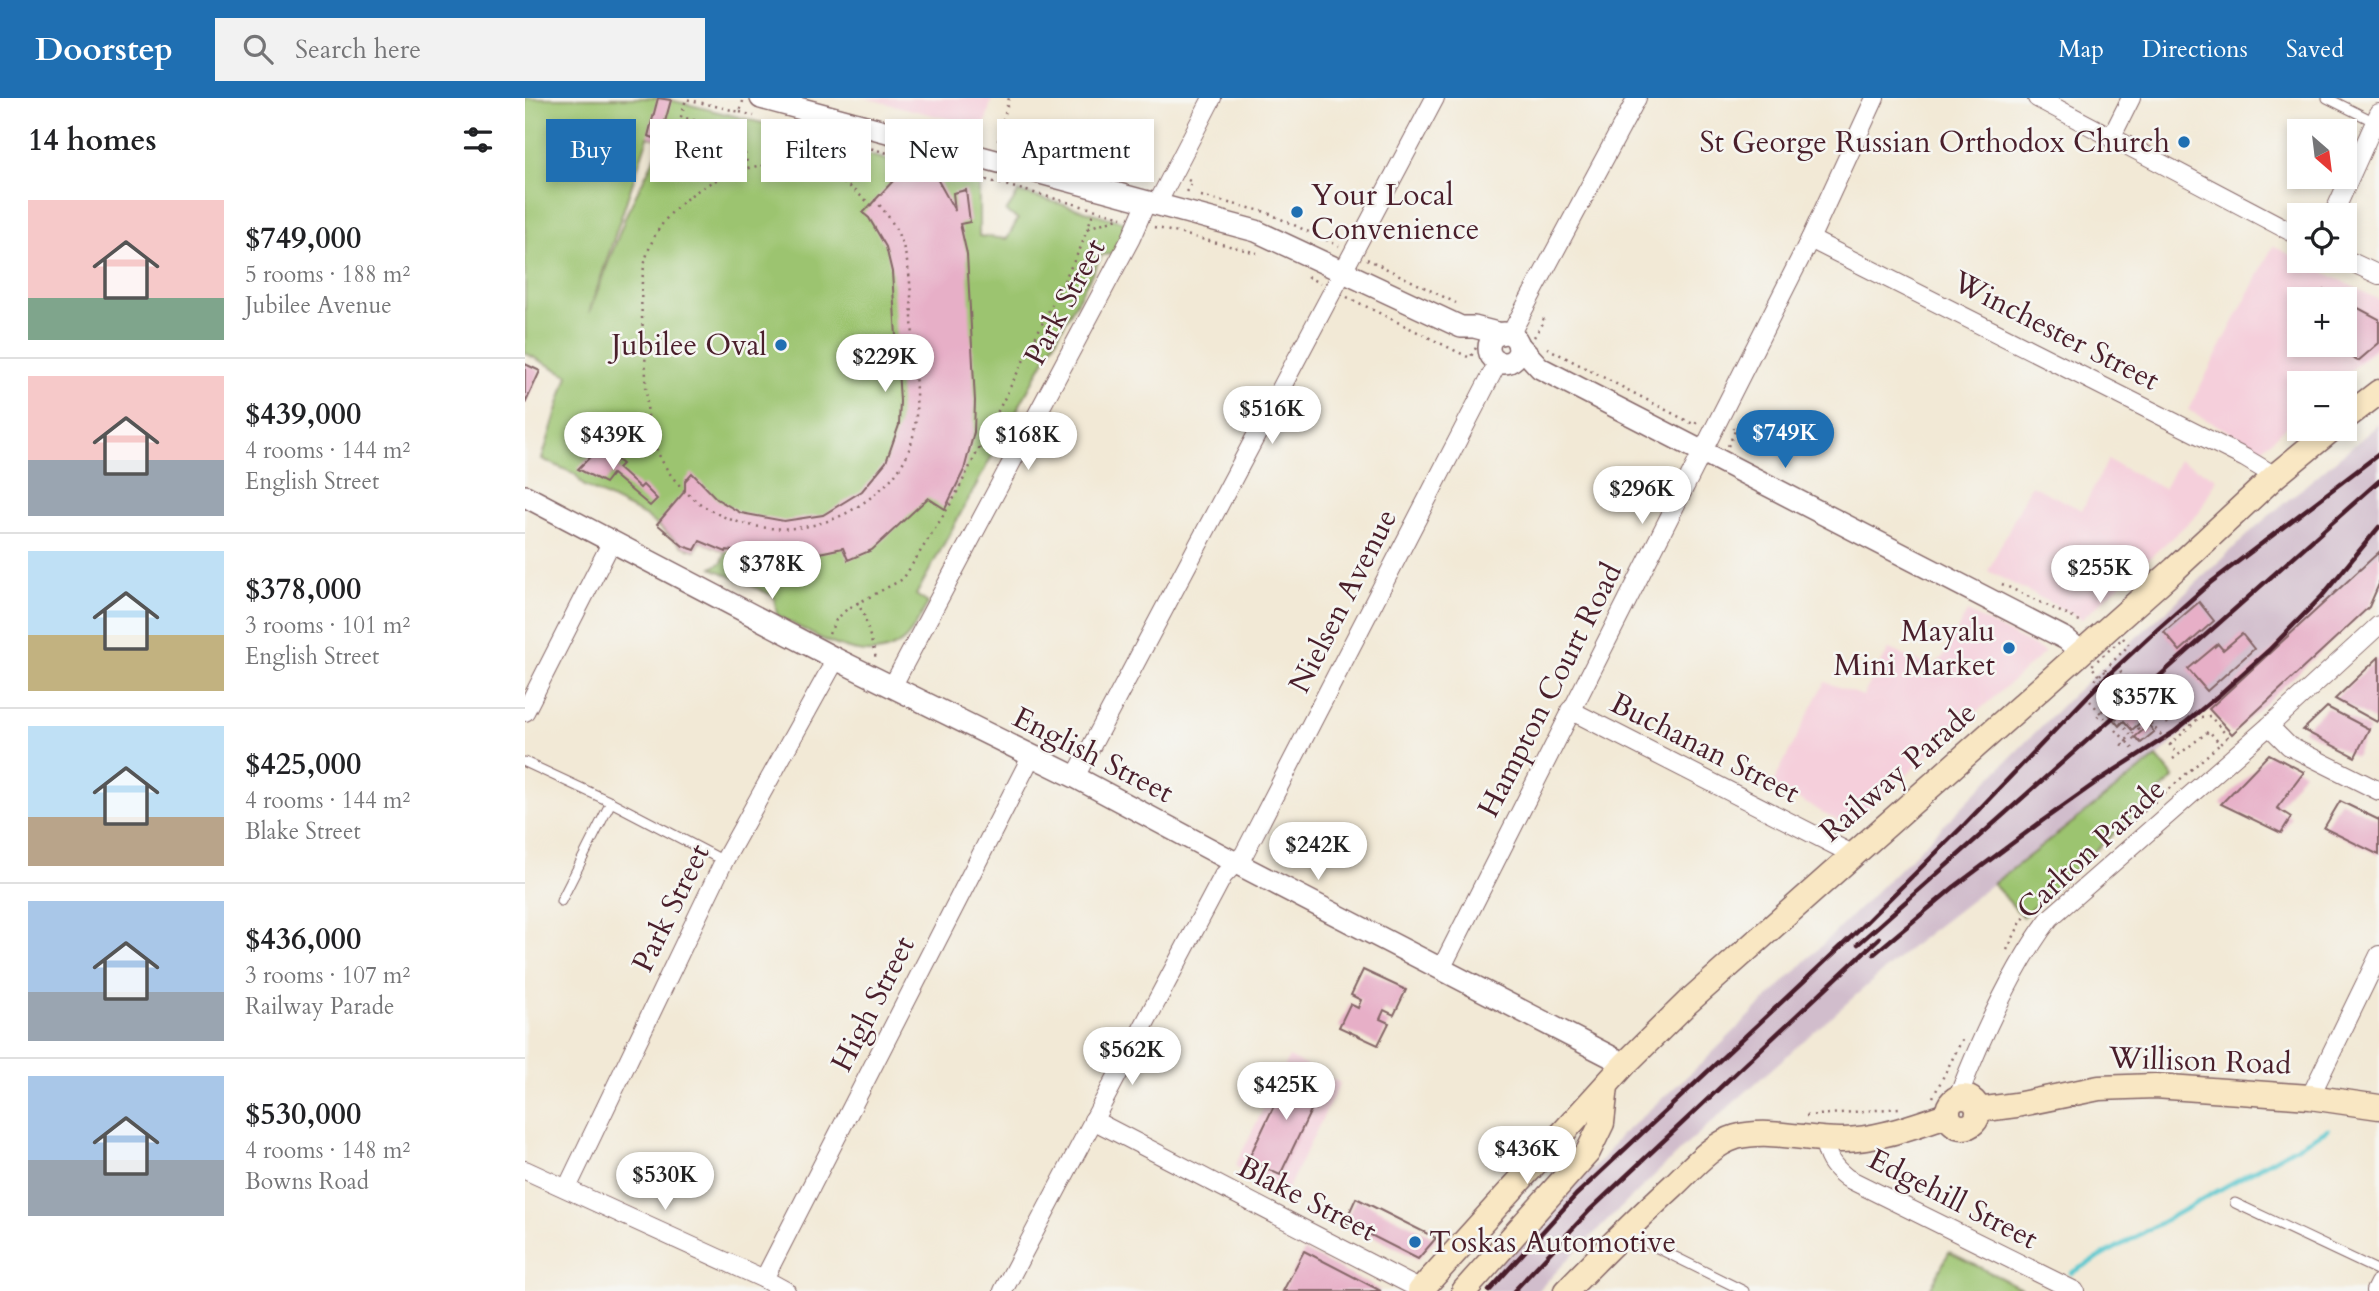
<!DOCTYPE html>
<html lang="en">
<head>
<meta charset="utf-8">
<style>
	:root { --surface:#fff; --page:#f2f2f2; --text:#202124; --muted:#757577; --line:#e0e0e0; --accent:#1f6fb2 }
	body { margin:0; font-family:Cardo,serif; background:var(--page); color:var(--text); height:100vh; display:flex; flex-direction:column; font-size:26px; white-space:nowrap }
	* { box-sizing:border-box; margin:0 }
	p { font-size:23px; color:var(--muted) }
	.icon { flex:none; width:38px; height:38px; fill:none; stroke:currentColor; stroke-width:2; stroke-linecap:round; stroke-linejoin:round }
	.map { position:relative; flex:1; overflow:hidden }
	.drawer { display:flex; flex-direction:column; background:var(--surface); width:525px }
	.drawer>* { flex:none }
	.hud { position:absolute; left:21px; top:21px; width:665px; height:63px; display:flex; gap:14px }
	.needle { width:46px; rotate:152deg }
	.fabs { position:absolute; left:1762px; top:21px; display:grid; gap:14px }
	.fabs a { display:grid; place-items:center; width:70px; height:70px; border-radius:0px; background:var(--surface); box-shadow:0 4px 10px #0003; font-size:35px }
	.price { position:absolute; translate:-50% -60px; padding:0 16px; border-radius:24px; background:#fff; color:#222; font-size:23px; line-height:46px; filter:drop-shadow(0 2px 4px #0008) }
	.price::after { content:''; position:absolute; left:50%; top:42px; width:21px; height:16px; margin-left:-10px; background:inherit; clip-path:polygon(0 0,100% 0,50% 100%) }
	.price.current { background:var(--accent); color:#fff }
	ul { padding:0; list-style:none }
	li { display:flex; align-items:center; gap:21px; height:175px; padding:0 28px }
	li+li { border-top:2px solid var(--line) }
	li span { display:grid; place-items:center; flex:none; width:196px; height:140px; border-radius:0px; color:#555 }
	li>.icon { margin-inline-start:auto }
	span .icon { width:84px; height:84px; fill:#fffc; stroke-width:1 }
	li b { font-size:30px }
	h2 { display:flex; justify-content:space-between; align-items:center; height:84px; padding:0 28px; font-size:30px }
	.tag { padding:0 24px; border-radius:0px; background:var(--surface); box-shadow:0 4px 10px #0003; font-size:24px; line-height:63px }
	.tag.current { background:var(--accent); color:#fff }
	header { display:flex; align-items:center; gap:42px; box-sizing:border-box; height:98px; padding:0 35px; background:var(--accent); color:#fff }
	header strong { font-size:33px }
	nav { display:flex; gap:38px; margin-inline-start:auto; font-size:24px }
	.search { width:490px; height:63px; background:var(--page); display:flex; align-items:center; gap:18px; box-sizing:border-box; padding:0 24px; border-radius:0px; color:var(--muted); font-size:26px }
	main { display:flex; flex:1; min-height:0 }
	.map>svg:first-child { display:block }
	.built { fill:#f5cfdb; fill-rule:evenodd }
	.industrial { fill:#d1bdcc }
	.green { fill:#9cc46f; stroke:#73724d; stroke-width:2; fill-rule:evenodd }
	.lines { fill:none; stroke-linecap:round; stroke-linejoin:round }
	.stream { stroke:#5ac8cf; stroke-width:4.5 }
	.building { fill:#e7afc7 }
	.service-casing { stroke:#856667; stroke-width:11 }
	.minor-casing { stroke:#856667; stroke-width:20 }
	.tertiary-casing { stroke:#856667; stroke-width:24 }
	.secondary-casing { stroke:#856667; stroke-width:27 }
	.path { stroke:#856667; stroke-width:2.5; stroke-dasharray:2 5; stroke-linecap:butt }
	.service { stroke:#fff; stroke-width:9 }
	.minor { stroke:#fff; stroke-width:18 }
	.tertiary { stroke:#fff; stroke-width:21 }
	.secondary { stroke:#f9e7c3; stroke-width:24 }
	.rail { stroke:#4a1f2b; stroke-width:4.5 }
	.path-bridge { stroke:#856667; stroke-width:2.5; stroke-dasharray:2 5; stroke-linecap:butt }
	.poi-dot { fill:#1f6fb2; stroke:#f6f6f2; stroke-width:2.5 }
	.labels { text-anchor:middle; dominant-baseline:central; stroke-width:5; stroke-linejoin:round; paint-order:stroke }
	.poi-label { font-size:30px; fill:#4a1f2b; stroke:#f6f6f2; text-anchor:end }
	.street-label { font-size:30px; fill:#4a1f2b; stroke:#f6f6f2 }
</style>
</head>
<body>
<header>
<strong>Doorstep</strong>
<div class="search"><svg class="icon" aria-label="search" viewBox="0 0 24 24"><circle cx="10" cy="10" r="6"/><path d="M15 15l6 6"/></svg>Search here</div>
<nav><a>Map</a><a>Directions</a><a>Saved</a></nav>
</header>
<main>
<section class="drawer">
<h2>14 homes<svg class="icon" aria-label="filters" viewBox="0 0 24 24"><path d="M4 7h16M4 17h16"/><circle cx="9" cy="7" r="2"/><circle cx="15" cy="17" r="2"/></svg></h2>
<ul>
<li><span style="background:linear-gradient(#f6c9c9 70%,#7fa58c 0)"><svg class="icon" aria-label="home" viewBox="0 0 24 24"><path d="M3 11l9-7 9 7M6 9v11h12V9"/></svg></span><div><b>$749,000</b><p>5 rooms · 188 m²</p><p>Jubilee Avenue</p></div></li>
<li><span style="background:linear-gradient(#f6c9c9 60%,#9aa5b1 0)"><svg class="icon" aria-label="home" viewBox="0 0 24 24"><path d="M3 11l9-7 9 7M6 9v11h12V9"/></svg></span><div><b>$439,000</b><p>4 rooms · 144 m²</p><p>English Street</p></div></li>
<li><span style="background:linear-gradient(#bfe0f5 60%,#c2b280 0)"><svg class="icon" aria-label="home" viewBox="0 0 24 24"><path d="M3 11l9-7 9 7M6 9v11h12V9"/></svg></span><div><b>$378,000</b><p>3 rooms · 101 m²</p><p>English Street</p></div></li>
<li><span style="background:linear-gradient(#bfe0f5 65%,#b9a48a 0)"><svg class="icon" aria-label="home" viewBox="0 0 24 24"><path d="M3 11l9-7 9 7M6 9v11h12V9"/></svg></span><div><b>$425,000</b><p>4 rooms · 144 m²</p><p>Blake Street</p></div></li>
<li><span style="background:linear-gradient(#a9c7e8 65%,#9aa5b1 0)"><svg class="icon" aria-label="home" viewBox="0 0 24 24"><path d="M3 11l9-7 9 7M6 9v11h12V9"/></svg></span><div><b>$436,000</b><p>3 rooms · 107 m²</p><p>Railway Parade</p></div></li>
<li><span style="background:linear-gradient(#a9c7e8 60%,#9aa5b1 0)"><svg class="icon" aria-label="home" viewBox="0 0 24 24"><path d="M3 11l9-7 9 7M6 9v11h12V9"/></svg></span><div><b>$530,000</b><p>4 rooms · 148 m²</p><p>Bowns Road</p></div></li>
</ul>
</section>
<div class="map">
<svg width="1854" height="1193" viewBox="0 0 1854 1193">
	<rect width="100%" height="100%" fill="#f6f6f2"/>
	<filter id="ink" filterUnits="userSpaceOnUse"><feTurbulence type="fractalNoise" baseFrequency=".0143" numOctaves="2"/><feDisplacementMap in="SourceGraphic" scale="14" xChannelSelector="R" yChannelSelector="G"/><feConvolveMatrix kernelMatrix="1 2 1 2 8 2 1 2 1" color-interpolation-filters="sRGB"/></filter>
	<filter id="wash" filterUnits="userSpaceOnUse"><feTurbulence type="fractalNoise" baseFrequency=".00686" numOctaves="4" result="noise"/><feDisplacementMap in="SourceGraphic" scale="28" xChannelSelector="R" yChannelSelector="G"/><feGaussianBlur stdDeviation="1.57" result="paint"/><feColorMatrix in="noise" values="0 0 0 0 0 0 0 0 0 0 0 0 0 0 0 0 0 1.4 0 .05"/><feComposite in="paint" operator="in"/></filter>
	<g filter="url(#wash)">
		<rect width="100%" height="100%" fill="#f2e9d6"/>
		<g class="built">
			<path d="M340 0H467L459 30Z"/>
			<path d="M1748 148 1854 202V248L1811 285H1774V317L1737 351 1663 312ZM1774 201H1820V247H1774Z"/>
			<path d="M1583 362 1639 391 1654 362 1692 380 1674 415 1557 521 1463 473 1506 387 1557 412Z"/>
			<path d="M1442 514 1520 554 1323 728 1247 687 1300 584 1338 598 1364 551 1406 569 1418 559Z"/>
			<path d="M764 959 815 985 761 1094 710 1068Z"/>
		</g>
		<path class="industrial" d="M1854 326V454L1632 659 1392 844 1268 952 1162 1046 1048 1156 1013 1193H964L956 1187 1006 1130 1077 1061 1095 1038 1177 965 1422 724 1547 597 1650 505 1733 427Z"/>
		<g class="green">
			<path d="M0 0H138L245 27V31C315 48 384 69 454 85V138L482 141 493 121 481 114 494 94 599 124 600 132 589 156 577 157 391 497 403 505C396 517 389 533 379 542 344 574 285 535 252 517L249 498 187 470 197 464 201 454 176 443 170 452 158 448 120 418 58 387 50 376 17 361 43 277 0 255ZM123 39 135 41V49L102 115 64 215Z"/>
			<path d="M1632 659 1649 680 1498 819 1468 786Z"/>
			<path d="M1424 1154 1500 1192 1404 1193Z"/>
		</g>
		<g class="lines">
			<path class="stream" d="M1546 1175 1803 1031"/>
		</g>
		<g id="blocks">
			<g class="building">
				<path d="M133 0 146 2 135 42 123 38Z"/>
				<path d="M382 68 389 76 393 73 410 77 430 113 428 95 441 92 445 124 435 126 442 156 450 303 449 334 439 372 420 411 403 400 347 452 323 462 318 450 285 457 250 460 202 452 201 454 175 443 170 452 158 448 132 426 160 393V383L167 375 192 401 216 415 259 423 298 417 337 393 361 364 374 327 375 303 367 174 361 149 344 120 338 115Z"/>
				<path d="M1799 192 1817 201H1794Z"/>
				<path d="M1820 203 1854 221V245L1833 263 1803 247H1820Z"/>
				<path d="M0 266 15 273 0 306Z"/>
				<path d="M81 343 91 361 97 366 93 370 115 390 118 387 132 401 125 408 87 376 80 385 53 371Z"/>
				<path d="M1854 454V486L1844 509 1707 636 1684 611Z"/>
				<path d="M1674 504 1689 523 1655 553 1639 534Z"/>
				<path d="M1717 536 1729 551 1682 593 1663 571 1693 546 1698 552Z"/>
				<path d="M1854 559V622L1852 624 1810 601Z"/>
				<path d="M1604 595 1614 607 1608 613 1617 623 1607 632 1599 623 1594 628 1582 614Z"/>
				<path d="M1802 609 1844 631 1830 659 1778 632Z"/>
				<path d="M1624 627 1629 634 1616 645 1610 639Z"/>
				<path d="M1744 656 1779 674 1752 710 1766 719 1756 735 1696 706Z"/>
				<path d="M1815 703 1854 722V757L1799 730Z"/>
				<path d="M838 872 881 892 869 917 859 912 855 921 864 925 853 947 814 929 825 906 833 910 836 902 826 897Z"/>
				<path d="M767 970 799 985 755 1077 723 1062Z"/>
				<path d="M831 1100 911 1140 893 1161 820 1124Z"/>
				<path d="M779 1153 856 1193H758Z"/>
			</g>
		</g>
	</g>
	<g filter="url(#ink)">
		<use href="#blocks" fill-opacity="0" stroke="#856667" stroke-width="2"/>
		<g class="lines">
			<g class="service-casing">
				<g id="service">
					<path d="M1802 0 1850 24"/>
					<path d="M0 664 86 704 199 763"/>
					<path d="M36 803 86 704"/>
					<path d="M1710 1105 1854 1173"/>
					<path d="M1102 1135 1219 1193"/>
				</g>
			</g>
			<g class="minor-casing">
				<g id="minor">
					<path d="M1512 0 1774 138"/>
					<path d="M1586 40 1606 0"/>
					<path d="M632 106 687 0"/>
					<path d="M1808 117 1854 15"/>
					<path d="M1285 141 1720 360 1750 378"/>
					<path d="M1820 161 1854 177"/>
					<path d="M985 237 1112 0"/>
					<path d="M367 589 606 140 622 103"/>
					<path d="M1045 612 1327 756"/>
					<path d="M0 614 87 443"/>
					<path d="M1744 628 1764 648 1854 693"/>
					<path d="M550 679 910 0"/>
					<path d="M916 871 1285 141 1350 0"/>
					<path d="M1433 999C1456 940 1487 870 1525 820L1744 628 1854 527"/>
					<path d="M1785 999 1854 857"/>
					<path d="M568 1022 896 1192"/>
					<path d="M1299 1042C1302 1060 1307 1068 1322 1080L1550 1193"/>
					<path d="M0 1072 239 1181 261 1193"/>
					<path d="M42 1090 199 763 311 561"/>
					<path d="M239 1181 507 657"/>
					<path d="M478 1193 698 778 719 756 973 264"/>
					<path d="M1850 1193 1854 1185"/>
				</g>
			</g>
			<g class="tertiary-casing">
				<g id="tertiary">
					<path d="M236 0 731 133 936 229H949L976 236"/>
					<circle cx="979" cy="250" r="15"/>
					<path d="M993 246 1015 270 1541 541 1556 554"/>
					<path d="M0 398 311 561 550 679 711 765 1100 966"/>
				</g>
			</g>
			<g class="secondary-casing">
				<g id="secondary">
					<path d="M1820 320 1854 294"/>
					<circle cx="1438" cy="1014" r="15"/>
					<path d="M1453 1012 1491 1007 1574 990 1630 988 1785 999 1854 1009"/>
					<path d="M895 1193 1100 966 1163 904 1650 471 1750 378 1807 331"/>
					<path d="M939 1193 1063 1054 1077 1025 1081 988"/>
					<path d="M1041 1193C1076 1157 1111 1122 1148 1088 1166 1071 1187 1046 1211 1039 1246 1030 1283 1043 1318 1042 1353 1042 1390 1027 1422 1017"/>
				</g>
			</g>
			<g class="path">
				<path d="M218 3 215 14 161 1 156 19 215 34 223 69"/>
				<path d="M215 14 229 18"/>
				<path d="M473 43 484 0"/>
				<path d="M326 45 597 119"/>
				<path d="M244 66C288 67 313 76 346 107L350 102C384 139 385 172 387 220 388 244 390 269 391 294 394 349 378 379 332 409 263 453 162 428 131 350 119 321 122 286 120 255 118 229 114 202 118 176 125 113 186 74 244 66Z"/>
				<path d="M663 82 667 84 661 94 663 95"/>
				<path d="M676 98 741 114 814 148"/>
				<path d="M629 129 732 155"/>
				<path d="M563 130 596 119"/>
				<path d="M842 161 931 205"/>
				<path d="M782 179 795 185"/>
				<path d="M822 199 945 260 952 248"/>
				<path d="M1009 239 1020 222 1013 219"/>
				<path d="M1022 250 1170 327 1174 320"/>
				<path d="M1203 348 1211 331 1208 330"/>
				<path d="M1477 486 1559 525"/>
				<path d="M332 504 339 517 351 560"/>
				<path d="M304 536 311 522 322 511 378 481 428 402 556 149 569 112"/>
				<path d="M1598 540 1604 547 1570 582 1573 576 1566 568Z"/>
				<path d="M1595 573 1612 592"/>
				<path d="M1565 603 1580 620"/>
				<path d="M1624 603 1643 626"/>
				<path d="M1578 612 1606 585"/>
				<path d="M1591 621 1609 606"/>
				<path d="M1591 632 1602 644"/>
				<path d="M1614 642 1611 644 1606 637 1633 614"/>
				<path d="M1645 647 1675 619 1685 618 1704 640"/>
				<path d="M1596 648 1602 644 1609 652"/>
				<path d="M1648 661 1684 633 1695 646 1703 638"/>
				<path d="M1608 723 1695 646"/>
				<path d="M1482 852 1497 822 1509 812"/>
				<path d="M1408 999 1437 942"/>
				<path d="M1281 1018 1375 1010"/>
			</g>
			<use href="#service" class="service"/>
			<use href="#minor" class="minor"/>
			<use href="#tertiary" class="tertiary"/>
			<use href="#secondary" class="secondary"/>
			<g class="rail">
				<path d="M1333 846 1854 383"/>
				<path d="M1349 856 1429 789 1517 723 1576 681 1649 634 1694 597 1744 552 1797 498 1854 429"/>
				<path d="M964 1193 1051 1097 1325 840 1440 726 1579 581 1624 539 1685 485 1854 356"/>
				<path d="M989 1193 1065 1112 1354 840"/>
			</g>
			<g class="path-bridge">
				<path d="M1579 573 1653 656"/>
				<path d="M1581 609 1606 637 1596 648"/>
				<path d="M1572 619 1578 612"/>
			</g>
		</g>
	</g>
	<g class="poi-dot">
		<circle cx="1659" cy="44" r="7"/>
		<circle cx="772" cy="114" r="7"/>
		<circle cx="256" cy="247" r="7"/>
		<circle cx="1484" cy="550" r="7"/>
		<circle cx="890" cy="1144" r="7"/>
	</g>
	<g class="labels">
		<g class="poi-label">
			<text x="1645" y="44">St George Russian Orthodox Church</text>
			<text x="786" y="97" text-anchor="start">Your Local<tspan x="786" dy="34">Convenience</tspan></text>
			<text x="242" y="247">Jubilee Oval</text>
			<text x="1470" y="533">Mayalu<tspan x="1470" dy="34">Mini Market</tspan></text>
			<text x="904" y="1144" text-anchor="start">Toskas Automotive</text>
		</g>
		<g class="street-label">
			<text transform="translate(540 204) rotate(-62)">Park Street</text>
			<text transform="translate(1531 233) rotate(27)">Winchester Street</text>
			<text transform="translate(818 503) rotate(-63)">Nielsen Avenue</text>
			<text transform="translate(1025 592) rotate(-63)">Hampton Court Road</text>
			<text transform="translate(1180 650) rotate(27)">Buchanan Street</text>
			<text transform="translate(568 657) rotate(27)">English Street</text>
			<text transform="translate(1373 674) rotate(-41)">Railway Parade</text>
			<text transform="translate(1566 751) rotate(-43)">Carlton Parade</text>
			<text transform="translate(146 810) rotate(-64)">Park Street</text>
			<text transform="translate(348 906) rotate(-63)">High Street</text>
			<text transform="translate(1675 963) rotate(2)">Willison Road</text>
			<text transform="translate(782 1101) rotate(27)">Blake Street</text>
			<text transform="translate(1428 1101) rotate(27)">Edgehill Street</text>
		</g>
	</g>
</svg>
<div class="fabs">
<a><svg class="needle" viewBox="-14 -14 28 28"><path d="M0-13l5 13h-10z" fill="#e53935"/><path d="M0 13l5-13h-10z" fill="#757577"/></svg></a>
<a><svg class="icon" aria-label="locate" viewBox="0 0 24 24"><circle cx="12" cy="12" r="6"/><path d="M12 2v4M12 18v4M2 12h4M18 12h4"/></svg></a>
<a>+</a>
<a>−</a>
</div>
<b class="price" style="left:360px;top:296px">$229K</b>
<b class="price" style="left:747px;top:348px">$516K</b>
<b class="price current" style="left:1260px;top:372px">$749K</b>
<b class="price" style="left:88px;top:374px">$439K</b>
<b class="price" style="left:503px;top:374px">$168K</b>
<b class="price" style="left:1117px;top:428px">$296K</b>
<b class="price" style="left:247px;top:503px">$378K</b>
<b class="price" style="left:1575px;top:507px">$255K</b>
<b class="price" style="left:1620px;top:636px">$357K</b>
<b class="price" style="left:793px;top:784px">$242K</b>
<b class="price" style="left:607px;top:989px">$562K</b>
<b class="price" style="left:761px;top:1024px">$425K</b>
<b class="price" style="left:1002px;top:1088px">$436K</b>
<b class="price" style="left:140px;top:1114px">$530K</b>
<div class="hud">
<a class="tag current">Buy</a>
<a class="tag">Rent</a>
<a class="tag">Filters</a>
<a class="tag">New</a>
<a class="tag">Apartment</a>
</div>
</div>
</main>
</body>
</html>
